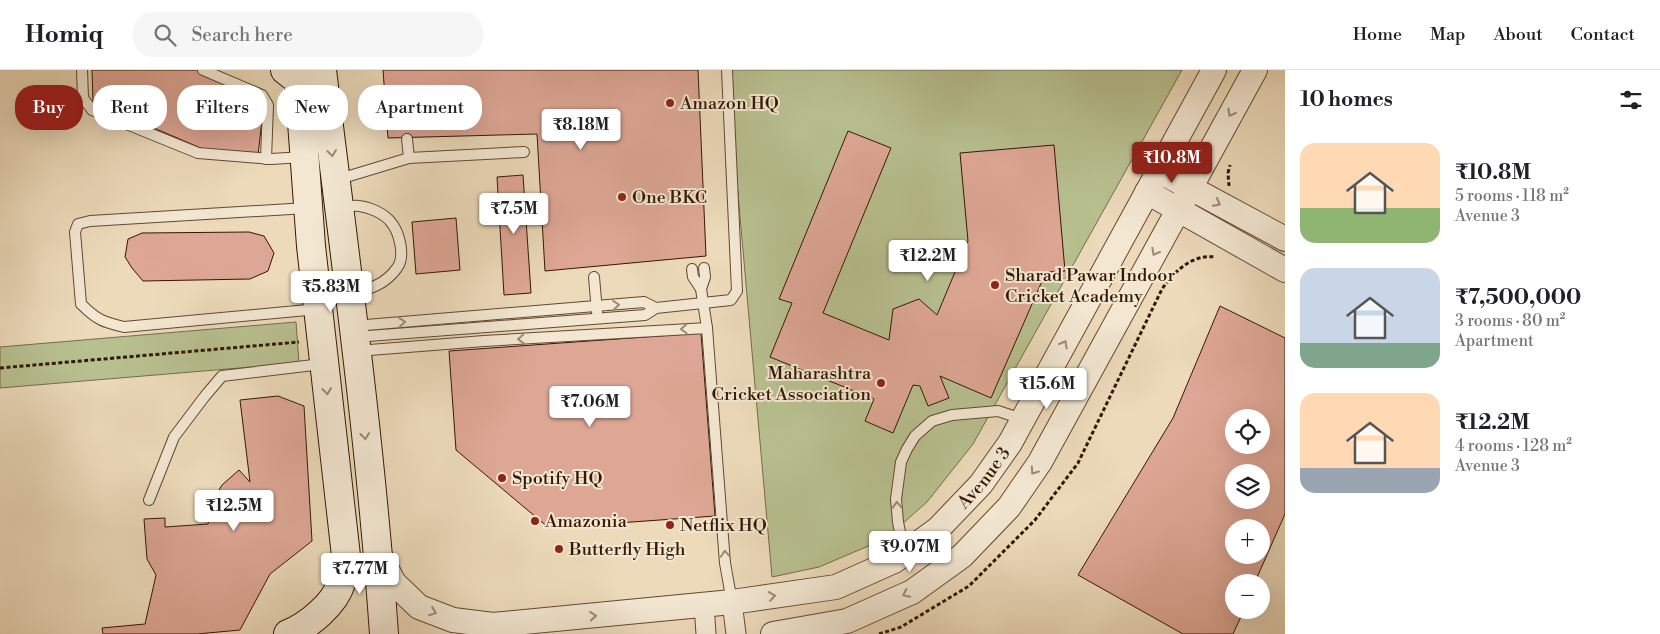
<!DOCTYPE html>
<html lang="en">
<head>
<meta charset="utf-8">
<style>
	:root { --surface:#fff; --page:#f6f6f6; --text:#202124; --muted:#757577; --line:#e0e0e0; --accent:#8f2418 }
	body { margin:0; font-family:"Libre Bodoni",serif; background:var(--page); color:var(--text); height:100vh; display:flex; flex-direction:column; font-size:19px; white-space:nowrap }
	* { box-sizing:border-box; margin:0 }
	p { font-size:16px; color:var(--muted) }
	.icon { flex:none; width:28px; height:28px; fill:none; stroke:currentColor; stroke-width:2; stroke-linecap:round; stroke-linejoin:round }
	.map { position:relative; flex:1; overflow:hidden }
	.details { display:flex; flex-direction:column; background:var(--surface); width:375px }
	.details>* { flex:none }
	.guide { position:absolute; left:15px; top:15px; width:475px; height:45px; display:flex; gap:10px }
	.fabs { position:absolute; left:1225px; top:339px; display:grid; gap:10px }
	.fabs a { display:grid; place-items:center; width:45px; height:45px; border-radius:50%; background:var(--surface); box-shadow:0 5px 20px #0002; font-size:25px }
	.price { position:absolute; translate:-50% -42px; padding:0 11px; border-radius:5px; background:#fff; color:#222; font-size:16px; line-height:32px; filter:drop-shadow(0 1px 2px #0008) }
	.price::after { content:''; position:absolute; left:50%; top:30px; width:15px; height:11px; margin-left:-8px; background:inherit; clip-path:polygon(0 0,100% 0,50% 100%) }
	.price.active { background:var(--accent); color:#fff }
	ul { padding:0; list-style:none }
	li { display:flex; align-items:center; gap:15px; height:125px; padding:0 15px }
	li span { display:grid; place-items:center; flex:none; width:140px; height:100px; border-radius:15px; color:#555 }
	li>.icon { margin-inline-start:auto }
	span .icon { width:60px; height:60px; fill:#fffc; stroke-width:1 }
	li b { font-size:21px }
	h2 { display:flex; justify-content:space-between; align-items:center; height:60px; padding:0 15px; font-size:21px }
	.pill { padding:0 18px; border-radius:20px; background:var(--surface); box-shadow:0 5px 20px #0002; font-size:18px; line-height:45px }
	.pill.active { background:var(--accent); color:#fff }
	header { display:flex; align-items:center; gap:30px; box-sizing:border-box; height:70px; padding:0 25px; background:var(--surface); border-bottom:1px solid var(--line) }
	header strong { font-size:24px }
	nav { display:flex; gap:28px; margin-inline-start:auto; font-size:18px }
	.search { width:350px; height:45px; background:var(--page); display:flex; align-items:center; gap:12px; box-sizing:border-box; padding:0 18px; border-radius:20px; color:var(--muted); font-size:19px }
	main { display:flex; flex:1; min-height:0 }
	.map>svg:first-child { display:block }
	.green { fill:#b8c090; stroke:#766c4a }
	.building { fill:#dea795; stroke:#341704; fill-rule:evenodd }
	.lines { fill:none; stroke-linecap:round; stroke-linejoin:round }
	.service-casing { stroke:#624832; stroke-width:12 }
	.minor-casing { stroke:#624832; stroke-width:21 }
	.tertiary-casing { stroke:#624832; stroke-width:26 }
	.secondary-casing { stroke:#341704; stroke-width:30 }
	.path { stroke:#341704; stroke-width:3; stroke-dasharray:4 2.5; stroke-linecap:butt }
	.service { stroke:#f3e7d2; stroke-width:10 }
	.minor { stroke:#f3e7d2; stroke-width:19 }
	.tertiary { stroke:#f3e7d2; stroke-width:24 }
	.secondary { stroke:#f3e7d2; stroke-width:28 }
	.oneway { stroke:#9d8975 }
	.poi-dot { fill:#8f2418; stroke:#f3e7d2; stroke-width:2 }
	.labels { text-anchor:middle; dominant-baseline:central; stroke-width:4; stroke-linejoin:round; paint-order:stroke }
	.poi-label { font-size:18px; fill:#341704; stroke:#f3e7d2; text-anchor:start }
	.street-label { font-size:18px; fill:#341704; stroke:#f3e7d2 }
</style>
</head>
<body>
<header>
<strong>Homiq</strong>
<div class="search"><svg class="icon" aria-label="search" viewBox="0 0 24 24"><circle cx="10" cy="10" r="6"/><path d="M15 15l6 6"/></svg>Search here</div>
<nav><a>Home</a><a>Map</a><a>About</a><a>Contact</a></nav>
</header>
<main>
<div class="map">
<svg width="1285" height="564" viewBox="0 0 1285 564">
	<rect width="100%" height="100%" fill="#ecdaba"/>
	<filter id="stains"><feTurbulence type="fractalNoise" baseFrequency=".004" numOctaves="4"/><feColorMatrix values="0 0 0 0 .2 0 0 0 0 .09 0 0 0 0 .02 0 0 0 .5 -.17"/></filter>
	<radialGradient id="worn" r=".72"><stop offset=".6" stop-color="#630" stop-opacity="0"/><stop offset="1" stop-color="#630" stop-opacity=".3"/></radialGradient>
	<g class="green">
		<path d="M727 0H1182L973 374 927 432 885 469 819 497 772 507Z"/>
		<path d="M296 252 299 293 0 318V277Z"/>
	</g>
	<g class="building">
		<path d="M92 0H202L264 32 258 85 210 82 93 32Z"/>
		<path d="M383 0H698L706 186 545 201 537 64 388 68Z"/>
		<path d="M848 61 891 78 823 243 889 270 893 239 919 229 937 245 968 171 960 83 1054 75 1065 201 1046 202 991 328 940 306 949 328 928 336 920 316 913 315 893 363 865 351 874 329 770 287 792 233 779 229Z"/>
		<path d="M523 105 531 223 504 225 497 107Z"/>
		<path d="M456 148 460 200 416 204 412 152Z"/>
		<path d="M249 162 264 166 274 183 268 201 250 209 143 211 132 198 125 187 128 169 142 163Z"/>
		<path d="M1220 236 1285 268V444L1255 512H1234V540H1244L1233 564H1183L1078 505 1173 348ZM1234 348H1261V375H1234ZM1234 402H1261V430H1234ZM1234 458H1261V485H1234Z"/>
		<path d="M701 263 715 446 549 458 456 380 449 281Z"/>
		<path d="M278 326 304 336 312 471 270 504 240 560 197 564H103L102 558 145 554 156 505 147 489 144 449 165 448V457L208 454 212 432 222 415 239 400 250 412 240 330Z"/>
	</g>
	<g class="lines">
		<g class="service-casing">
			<g id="service">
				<path d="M82 0 83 28 92 40 198 83 271 89 304 87"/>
				<path d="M203 0 262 25 268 35 266 89"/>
				<path d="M409 88 524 82"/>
				<path d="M336 110 409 88 407 69"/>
				<path d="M340 137C346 137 353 135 359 136 369 137 383 143 390 151 399 161 406 186 397 198 386 214 370 219 352 223"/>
				<path d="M307 138 90 151 78 154 75 162 81 234C97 250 103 252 124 257L318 239"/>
				<path d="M692 199 693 207 701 219 707 258"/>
				<path d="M594 207 597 242"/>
				<path d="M701 219 705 207 704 198"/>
				<path d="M354 256 644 232 656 238"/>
				<path d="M355 267 645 245 656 238 731 230 737 221 727 0"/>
				<path d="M357 281 484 271 707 258 725 493 732 532"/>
				<path d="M149 430 174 367 205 326 222 306 322 294"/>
				<path d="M904 482 898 452 896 429 901 392 907 379 915 366 932 351 952 345 998 341 1022 349"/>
			</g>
		</g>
		<g class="minor-casing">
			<g id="minor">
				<path d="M732 532 736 564"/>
				<path d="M704 535 706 564"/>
			</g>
		</g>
		<g class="tertiary-casing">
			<g id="tertiary">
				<path d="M1159 101 1285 169"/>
				<path d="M1147 122 1285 200"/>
				<path id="s1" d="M379 484 394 513 419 537 453 550 493 555 732 532 836 517 894 491 938 459 981 414 1010 373 1214 0"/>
				<path d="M773 564 847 551 912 522 962 486 1009 437 1040 392 1255 0"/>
			</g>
		</g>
		<g class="secondary-casing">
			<g id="secondary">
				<path d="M285 0 299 11 311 176 346 486C344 495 344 505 341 513 335 534 308 556 288 564"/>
				<path d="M322 0C345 188 371 375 384 564"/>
			</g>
		</g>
		<g class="path">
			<path d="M1229 116 1228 103 1230 95"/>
			<path d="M0 298 299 272"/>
			<path d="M879 564 901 557 969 516 1035 450 1078 393 1162 219C1175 201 1192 184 1215 187"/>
		</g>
		<use href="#service" class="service"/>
		<use href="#minor" class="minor"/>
		<use href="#tertiary" class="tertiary"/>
		<use href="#secondary" class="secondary"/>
	</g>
	<defs><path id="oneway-chevron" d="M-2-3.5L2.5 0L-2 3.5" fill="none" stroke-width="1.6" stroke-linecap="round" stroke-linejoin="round" transform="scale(1.25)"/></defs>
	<g class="oneway">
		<use href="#oneway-chevron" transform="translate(1231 43) rotate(119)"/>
		<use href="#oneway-chevron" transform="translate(332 83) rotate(83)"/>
		<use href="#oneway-chevron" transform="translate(1217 133) rotate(28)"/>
		<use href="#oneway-chevron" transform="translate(1155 182) rotate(119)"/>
		<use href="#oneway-chevron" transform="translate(616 235) rotate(-5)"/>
		<use href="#oneway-chevron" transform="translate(402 252) rotate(-5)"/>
		<use href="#oneway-chevron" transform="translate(684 259) rotate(177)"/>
		<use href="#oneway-chevron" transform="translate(521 269) rotate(177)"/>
		<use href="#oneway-chevron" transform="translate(1064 274) rotate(-61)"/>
		<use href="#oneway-chevron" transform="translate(327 321) rotate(84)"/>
		<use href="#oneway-chevron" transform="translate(365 366) rotate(84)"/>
		<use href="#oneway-chevron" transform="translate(1034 401) rotate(125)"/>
		<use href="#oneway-chevron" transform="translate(897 435) rotate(-92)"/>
		<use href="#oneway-chevron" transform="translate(725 484) rotate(-94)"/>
		<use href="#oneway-chevron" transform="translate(906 524) rotate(154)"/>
		<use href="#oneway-chevron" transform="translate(772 526) rotate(-9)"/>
		<use href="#oneway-chevron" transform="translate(433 542) rotate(21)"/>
		<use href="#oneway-chevron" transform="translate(593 546) rotate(-5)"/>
	</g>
	<g class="poi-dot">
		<circle cx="670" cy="33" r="5"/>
		<circle cx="622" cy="127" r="5"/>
		<circle cx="995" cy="215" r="5"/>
		<circle cx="881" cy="313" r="5"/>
		<circle cx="502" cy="408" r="5"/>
		<circle cx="535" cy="451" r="5"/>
		<circle cx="670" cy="455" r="5"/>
		<circle cx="559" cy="479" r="5"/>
	</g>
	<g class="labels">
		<g class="poi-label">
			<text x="680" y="33">Amazon HQ</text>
			<text x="632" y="127">One BKC</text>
			<text x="1005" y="205">Sharad Pawar Indoor<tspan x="1005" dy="21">Cricket Academy</tspan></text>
			<text x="871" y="303" text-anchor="end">Maharashtra<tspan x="871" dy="21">Cricket Association</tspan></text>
			<text x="512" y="408">Spotify HQ</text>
			<text x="545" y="451">Amazonia</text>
			<text x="680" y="455">Netflix HQ</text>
			<text x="569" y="479">Butterfly High</text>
		</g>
		<g class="street-label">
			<text stroke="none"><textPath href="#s1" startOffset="676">Avenue 3</textPath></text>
		</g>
	</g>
	<rect width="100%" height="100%" filter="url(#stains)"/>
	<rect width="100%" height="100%" fill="url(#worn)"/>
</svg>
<div class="fabs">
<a><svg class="icon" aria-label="locate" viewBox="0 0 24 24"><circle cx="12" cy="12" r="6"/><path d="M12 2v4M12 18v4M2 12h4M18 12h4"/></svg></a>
<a><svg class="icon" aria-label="layers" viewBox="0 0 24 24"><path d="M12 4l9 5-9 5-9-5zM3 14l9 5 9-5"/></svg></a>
<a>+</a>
<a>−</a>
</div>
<b class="price" style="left:581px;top:81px">₹8.18M</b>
<b class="price active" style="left:1172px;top:114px">₹10.8M</b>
<b class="price" style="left:514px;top:165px">₹7.5M</b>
<b class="price" style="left:928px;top:212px">₹12.2M</b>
<b class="price" style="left:331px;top:243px">₹5.83M</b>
<b class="price" style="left:1047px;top:340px">₹15.6M</b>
<b class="price" style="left:590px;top:358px">₹7.06M</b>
<b class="price" style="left:234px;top:462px">₹12.5M</b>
<b class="price" style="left:910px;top:503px">₹9.07M</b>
<b class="price" style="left:360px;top:525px">₹7.77M</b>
<div class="guide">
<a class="pill active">Buy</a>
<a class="pill">Rent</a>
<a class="pill">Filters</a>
<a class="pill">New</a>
<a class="pill">Apartment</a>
</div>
</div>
<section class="details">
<h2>10 homes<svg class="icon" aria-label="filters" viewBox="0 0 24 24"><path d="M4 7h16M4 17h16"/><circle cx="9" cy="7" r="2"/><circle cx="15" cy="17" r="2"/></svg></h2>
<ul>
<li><span style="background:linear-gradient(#ffd9b3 65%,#8fb573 0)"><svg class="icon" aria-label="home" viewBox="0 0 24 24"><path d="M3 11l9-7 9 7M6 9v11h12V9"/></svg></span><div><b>₹10.8M</b><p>5 rooms · 118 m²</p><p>Avenue 3</p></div></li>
<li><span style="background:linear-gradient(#c9d6e8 75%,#7fa58c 0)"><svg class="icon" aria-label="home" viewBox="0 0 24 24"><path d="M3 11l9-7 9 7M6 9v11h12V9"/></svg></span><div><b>₹7,500,000</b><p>3 rooms · 80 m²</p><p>Apartment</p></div></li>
<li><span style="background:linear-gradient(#ffd9b3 75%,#9aa5b1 0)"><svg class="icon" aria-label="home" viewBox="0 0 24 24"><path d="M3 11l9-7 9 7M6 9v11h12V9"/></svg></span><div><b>₹12.2M</b><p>4 rooms · 128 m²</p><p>Avenue 3</p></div></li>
</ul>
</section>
</main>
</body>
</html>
